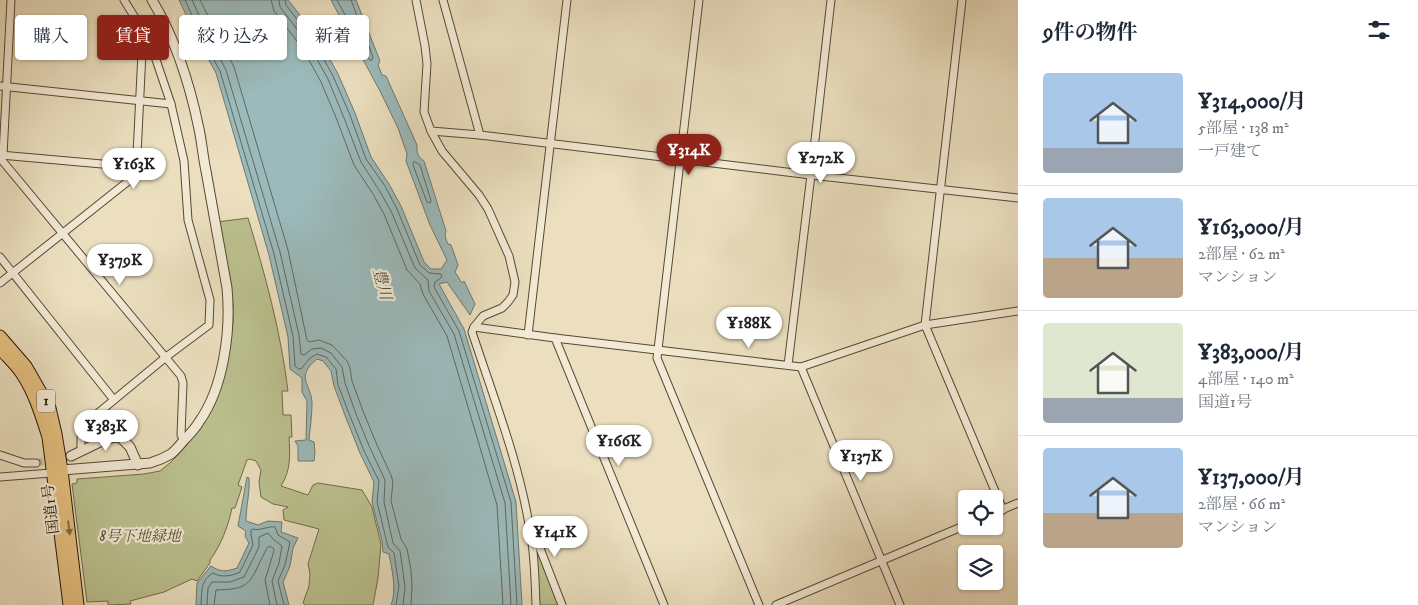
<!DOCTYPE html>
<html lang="ja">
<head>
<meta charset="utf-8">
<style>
	:root { --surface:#fff; --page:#f6f6f7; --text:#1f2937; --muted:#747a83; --line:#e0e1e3; --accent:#8f2418 }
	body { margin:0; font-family:"IM FELL DW Pica","Noto Serif JP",serif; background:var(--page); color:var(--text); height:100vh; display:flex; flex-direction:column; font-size:19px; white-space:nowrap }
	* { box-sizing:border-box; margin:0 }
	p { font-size:16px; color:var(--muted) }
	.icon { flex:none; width:28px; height:28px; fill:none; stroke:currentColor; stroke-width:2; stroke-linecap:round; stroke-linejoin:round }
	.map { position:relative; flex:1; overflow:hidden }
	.details { display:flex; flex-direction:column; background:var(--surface); width:400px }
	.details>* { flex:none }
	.hud { position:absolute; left:15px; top:15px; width:475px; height:45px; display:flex; gap:10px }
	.tools { position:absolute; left:958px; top:490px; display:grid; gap:10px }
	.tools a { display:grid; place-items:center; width:45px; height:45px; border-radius:5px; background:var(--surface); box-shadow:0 1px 4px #0004; font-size:25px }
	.price { position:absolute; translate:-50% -42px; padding:0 11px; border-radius:18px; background:#fff; color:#222; font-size:16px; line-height:32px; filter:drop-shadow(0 1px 2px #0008) }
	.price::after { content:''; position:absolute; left:50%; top:30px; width:15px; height:11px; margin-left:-8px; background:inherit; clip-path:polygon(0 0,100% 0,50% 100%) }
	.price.active { background:var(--accent); color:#fff }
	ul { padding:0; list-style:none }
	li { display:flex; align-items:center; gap:15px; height:125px; padding:0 25px }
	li+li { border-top:1px solid var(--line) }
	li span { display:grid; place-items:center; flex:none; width:140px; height:100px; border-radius:5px; color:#555 }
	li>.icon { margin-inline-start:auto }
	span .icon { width:60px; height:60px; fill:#fffc; stroke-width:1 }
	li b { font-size:21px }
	h2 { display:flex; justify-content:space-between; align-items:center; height:60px; padding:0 25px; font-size:21px }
	.chip { padding:0 18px; border-radius:5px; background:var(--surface); box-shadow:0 1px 4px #0004; font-size:18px; line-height:45px }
	.chip.active { background:var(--accent); color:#fff }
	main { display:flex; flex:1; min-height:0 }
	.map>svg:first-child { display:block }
	.green { fill:#bbc18f; stroke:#716b48 }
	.water { fill:#9bbabb; stroke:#6d7870 }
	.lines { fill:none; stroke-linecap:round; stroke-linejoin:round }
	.shore { stroke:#61685e; stroke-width:1 }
	.minor-tunnel { stroke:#c4b799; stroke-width:7; stroke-dasharray:7 3.5; stroke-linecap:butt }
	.minor-casing { stroke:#584830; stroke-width:9 }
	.tertiary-casing { stroke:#584830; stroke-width:11 }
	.trunk-casing { stroke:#271500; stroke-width:13 }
	.minor { stroke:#f2ead5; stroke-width:7 }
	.tertiary { stroke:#f2ead5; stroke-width:9 }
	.trunk { stroke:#e6c080; stroke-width:11 }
	.oneway { fill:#866a40 }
	.labels { text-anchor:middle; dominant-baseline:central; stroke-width:4.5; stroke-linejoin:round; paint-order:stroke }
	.shield { fill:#f2ead5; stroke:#645540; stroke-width:1 }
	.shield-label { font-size:14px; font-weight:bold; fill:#271500 }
	.street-label { font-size:15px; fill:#271500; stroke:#f2ead5 }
	.park-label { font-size:15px; font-style:italic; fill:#5b5132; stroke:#f2ead5 }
	.water-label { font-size:16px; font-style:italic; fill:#504f41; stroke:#f2ead5 }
</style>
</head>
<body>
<main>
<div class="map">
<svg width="1018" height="605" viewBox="0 0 1018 605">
	<rect width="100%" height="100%" fill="#ebdfbf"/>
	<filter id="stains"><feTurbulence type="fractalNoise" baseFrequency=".004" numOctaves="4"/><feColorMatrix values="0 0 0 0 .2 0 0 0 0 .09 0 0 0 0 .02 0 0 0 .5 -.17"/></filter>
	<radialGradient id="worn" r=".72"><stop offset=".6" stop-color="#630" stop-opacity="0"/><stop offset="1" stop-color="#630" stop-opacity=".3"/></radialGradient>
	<g class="green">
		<path d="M248 218C265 274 281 333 288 391H282L283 415H291L292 437H289C290 456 291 470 281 486L308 495 313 485 318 483 362 490 372 507 381 544 378 578 373 605H305L303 603 309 586 310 574 308 564 319 529 284 520 283 510 288 507 273 504 261 497 259 482 261 470 256 461 250 459 247 460 238 485 242 487 235 508H232C228 527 221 545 210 560V563L197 581 192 579 164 592 130 601 131 604 108 605V601L87 602 72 484 77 483V479L144 474 160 471 171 462 185 447 200 427 227 362 233 323V304L229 284 217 222Z"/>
		<path d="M532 537 562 605H536Z"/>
	</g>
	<g class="water">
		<path d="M179 0H288L318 38 338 74 355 113 371 157 389 184 401 206 424 262 431 269H441L447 260 430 225 406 161 407 154 398 128 380 91 331 0H356L380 61 378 65 382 75 386 76 417 145C417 153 417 156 424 161L446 231C444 236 446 239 448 244L451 245 458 265 455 272 462 283 464 281 475 304 470 315 447 282 439 284 464 329 516 502 522 605H391C397 590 392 570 389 554L383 552 382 541 372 502 374 482 360 453 346 418 334 386 331 371 323 361 317 359C294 378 312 384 312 404 312 416 310 428 309 440L314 442 315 453 314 461H298V446L295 441 306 440 307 401 302 392V378L290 369 288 337 269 255 216 73 200 44Z"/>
		<path d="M247 477 249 478C250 493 246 506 246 521L258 525 268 521 282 522 281 532 298 538 293 548 290 566 283 582 289 605H196L197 583 211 566C220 572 226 572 237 568L249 543 245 536 246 531 238 526Z"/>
	</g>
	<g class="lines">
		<g class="shore">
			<path d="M185 0 204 42 220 71 274 254 293 336 295 366 299 369H301L310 358 317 354 326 357 336 369 338 385 350 416 364 451 379 481 377 502 388 547 394 553 397 573 399 586 396 605"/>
			<path d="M192 0 210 39 226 70 280 252 299 335 301 354 304 355 312 349 321 348 331 353 342 367 345 383 356 414 370 448 385 480 384 502 393 543 400 551 403 572 405 587 403 605"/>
			<path d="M200 0 234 67 288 250 307 340 309 342 319 340 332 345 347 361 350 368 352 381 363 411 377 445 391 475 393 482 391 501 401 539 407 549 411 570 412 587 411 605"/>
			<path d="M271 0 274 11 303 49 321 82 337 120 354 165 373 194 384 214 407 270 420 284 423 294 447 336 497 505 503 605"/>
			<path d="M279 0 280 7 309 45 328 79 344 118 361 162 379 190 391 211 415 268 428 280 429 291 454 334 505 503 511 605"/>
			<path d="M285 0 286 5 314 41 333 76 350 115 366 159 385 186 397 209 420 265 429 273 440 274 442 275 441 278 435 282 434 287 459 331 511 502 517 605"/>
			<path d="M337 0 369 59 371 61 373 57 351 0"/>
			<path d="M415 162 420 165 431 201 430 203 427 202 413 165V163Z"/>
			<path d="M201 605C202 591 200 581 213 573 221 578 232 576 240 572L253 545 251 535V530L253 529C261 531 267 526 275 527L278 535 290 542 285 565 278 581 284 605"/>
			<path d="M207 605 208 588 212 582H230L244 577 259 547V537L268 533 274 540 282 546 279 563 272 581 277 605"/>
			<path d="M214 605 216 590C240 589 248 589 258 566 261 560 264 554 267 548L269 546 273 548 274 550 271 561 265 580 270 605"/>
		</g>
		<path class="minor-tunnel" d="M36 463 71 456"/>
		<g class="minor-casing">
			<g id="minor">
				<path d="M416 0 425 46 427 64 424 112 431 131 442 151 479 195 488 209 509 256 515 282 513 295 508 302 502 308 483 316 474 327 472 332C494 399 521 467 531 537 535 559 535 582 536 605"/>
				<path d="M443 0 480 135"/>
				<path d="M699 0 657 358 759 605"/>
				<path d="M962 0 925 325 1003 510"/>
				<path d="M0 86 171 104"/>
				<path d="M431 131 480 135 811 175 1018 198"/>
				<path d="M0 155 136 167"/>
				<path d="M3 155 11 0"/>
				<path d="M0 158 181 376 183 383 181 435 184 441"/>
				<path d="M0 257 114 400"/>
				<path d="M0 283 136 175 143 32"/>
				<path d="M474 327 555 338 801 367 925 325 1018 311"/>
				<path d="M528 335 567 0"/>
				<path d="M555 338 664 605"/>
				<path d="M788 365 811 175 831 0"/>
				<path d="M801 367 900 605"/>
				<path d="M81 451C81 440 80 432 86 423L166 357 209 325 210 300 188 220 184 161 171 104 150 42 124 0"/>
				<path d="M0 455 24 463H36"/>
				<path d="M0 477 51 473"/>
				<path d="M994 513 1018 503"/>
				<path d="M534 533 562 605"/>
				<path d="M776 605 966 525"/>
			</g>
		</g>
		<g class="tertiary-casing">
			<g id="tertiary">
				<path d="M71 456 104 440 115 437 121 438 130 447 138 465"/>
				<path d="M62 470 150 463C157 461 164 458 171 454 176 450 180 445 184 440 190 434 195 429 199 422 224 387 231 330 227 288 220 249 213 210 206 171 203 157 202 143 199 129 190 85 175 38 152 0"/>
			</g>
		</g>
		<g class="trunk-casing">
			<g id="trunk">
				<path d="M0 336 26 366 50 408 56 434 62 470 78 605"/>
				<path d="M0 349C7 357 15 364 21 373 34 392 41 415 48 437L69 605"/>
			</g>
		</g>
		<use href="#minor" class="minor"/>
		<use href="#tertiary" class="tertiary"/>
		<use href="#trunk" class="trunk"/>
	</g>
	<defs><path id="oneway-solid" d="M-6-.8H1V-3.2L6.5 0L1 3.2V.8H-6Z" transform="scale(1.25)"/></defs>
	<use class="oneway" href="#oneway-solid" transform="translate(69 528) rotate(83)"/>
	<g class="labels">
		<rect class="shield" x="37" y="389.5" width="18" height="23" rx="4"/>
		<g class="shield-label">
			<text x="46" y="401">1</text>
		</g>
		<g class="street-label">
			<text transform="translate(51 509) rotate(-97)">国道1号</text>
		</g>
		<g class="park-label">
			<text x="140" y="536">8号下地緑地</text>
		</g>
		<g class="water-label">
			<text transform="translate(382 284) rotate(76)">豊川</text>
		</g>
	</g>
	<rect width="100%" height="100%" filter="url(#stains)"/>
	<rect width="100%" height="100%" fill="url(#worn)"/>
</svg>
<div class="tools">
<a><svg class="icon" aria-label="locate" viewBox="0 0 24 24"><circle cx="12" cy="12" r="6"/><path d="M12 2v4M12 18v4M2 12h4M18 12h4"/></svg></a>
<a><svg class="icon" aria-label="layers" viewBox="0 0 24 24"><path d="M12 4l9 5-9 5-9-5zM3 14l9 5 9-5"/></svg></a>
</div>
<b class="price active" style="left:689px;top:176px">¥314K</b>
<b class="price" style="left:821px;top:184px">¥272K</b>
<b class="price" style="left:134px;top:190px">¥163K</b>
<b class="price" style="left:120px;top:286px">¥379K</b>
<b class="price" style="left:749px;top:349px">¥188K</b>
<b class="price" style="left:106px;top:452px">¥383K</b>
<b class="price" style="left:619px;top:467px">¥166K</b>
<b class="price" style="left:861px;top:482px">¥137K</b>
<b class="price" style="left:555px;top:558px">¥141K</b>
<div class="hud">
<a class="chip">購入</a>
<a class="chip active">賃貸</a>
<a class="chip">絞り込み</a>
<a class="chip">新着</a>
</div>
</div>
<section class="details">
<h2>9件の物件<svg class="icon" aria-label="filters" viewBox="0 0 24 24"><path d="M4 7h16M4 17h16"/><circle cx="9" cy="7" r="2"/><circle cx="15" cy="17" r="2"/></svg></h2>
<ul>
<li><span style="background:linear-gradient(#a9c7e8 75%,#9aa5b1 0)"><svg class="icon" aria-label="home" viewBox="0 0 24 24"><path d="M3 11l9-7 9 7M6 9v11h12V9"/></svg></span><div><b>¥314,000/月</b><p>5部屋 · 138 m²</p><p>一戸建て</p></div></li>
<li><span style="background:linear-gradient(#a9c7e8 60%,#b9a48a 0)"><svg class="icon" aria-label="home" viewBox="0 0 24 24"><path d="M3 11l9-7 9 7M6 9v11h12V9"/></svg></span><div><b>¥163,000/月</b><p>2部屋 · 62 m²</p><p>マンション</p></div></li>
<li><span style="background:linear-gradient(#dfe7d0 75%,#9aa5b1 0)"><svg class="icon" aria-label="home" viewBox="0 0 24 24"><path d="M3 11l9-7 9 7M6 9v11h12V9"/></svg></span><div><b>¥383,000/月</b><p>4部屋 · 140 m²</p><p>国道1号</p></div></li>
<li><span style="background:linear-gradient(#a9c7e8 65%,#b9a48a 0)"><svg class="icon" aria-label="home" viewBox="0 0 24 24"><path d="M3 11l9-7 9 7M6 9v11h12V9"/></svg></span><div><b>¥137,000/月</b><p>2部屋 · 66 m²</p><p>マンション</p></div></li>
</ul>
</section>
</main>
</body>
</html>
